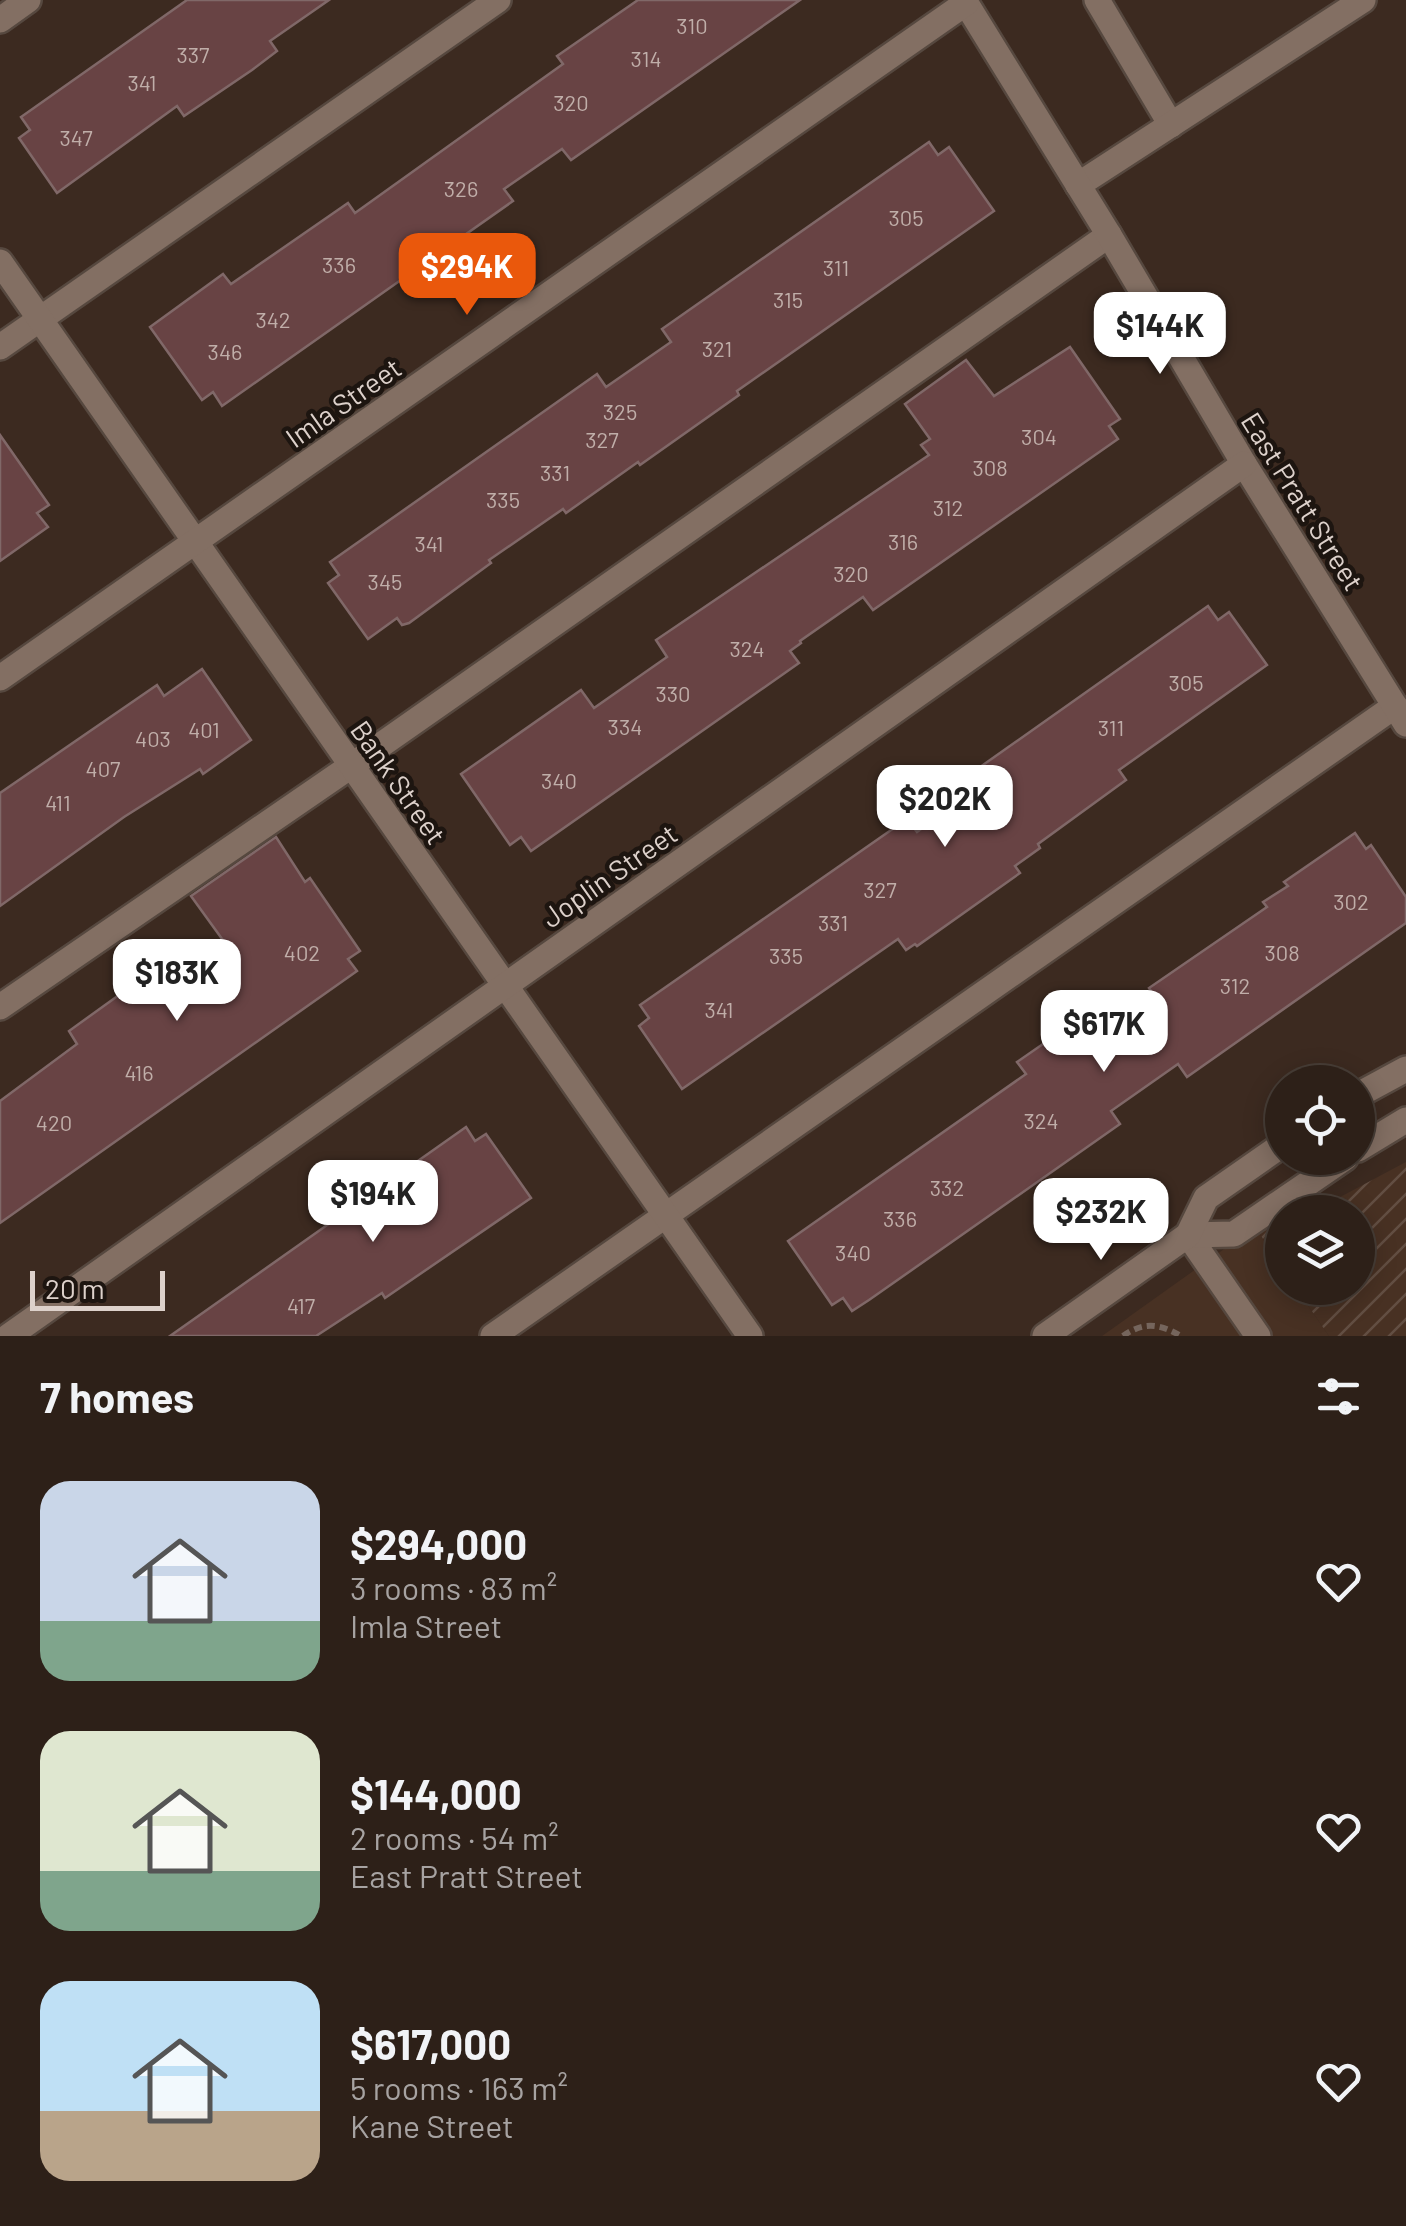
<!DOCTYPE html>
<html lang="en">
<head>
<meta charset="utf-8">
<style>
	:root { --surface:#2d2018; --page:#392d25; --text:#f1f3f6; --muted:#a7a3a2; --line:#483e37; --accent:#ea580c }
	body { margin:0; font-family:Barlow,sans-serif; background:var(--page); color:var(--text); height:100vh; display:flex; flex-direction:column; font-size:38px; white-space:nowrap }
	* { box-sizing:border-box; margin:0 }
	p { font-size:32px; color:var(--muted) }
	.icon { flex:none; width:55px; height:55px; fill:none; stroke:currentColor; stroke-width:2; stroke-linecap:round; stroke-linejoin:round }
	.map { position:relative; height:1336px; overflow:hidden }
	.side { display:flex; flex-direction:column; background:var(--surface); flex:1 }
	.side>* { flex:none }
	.buttons { position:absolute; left:1265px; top:1065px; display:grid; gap:20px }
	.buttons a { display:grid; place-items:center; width:110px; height:110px; border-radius:50%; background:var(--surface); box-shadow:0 5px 25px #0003,0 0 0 2px var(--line); font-size:50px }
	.scale { position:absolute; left:30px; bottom:25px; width:135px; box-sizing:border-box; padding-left:10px; border:5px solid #ddd1cb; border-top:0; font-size:28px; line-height:35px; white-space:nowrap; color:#ddd1cb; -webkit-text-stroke:8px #1d1510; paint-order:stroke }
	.price { position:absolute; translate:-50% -85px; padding:0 22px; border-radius:20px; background:#fff; color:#222; font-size:32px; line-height:65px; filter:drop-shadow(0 2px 5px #0008) }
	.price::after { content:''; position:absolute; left:50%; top:60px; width:30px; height:22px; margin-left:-15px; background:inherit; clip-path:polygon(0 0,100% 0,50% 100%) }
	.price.active { background:var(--accent); color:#fff }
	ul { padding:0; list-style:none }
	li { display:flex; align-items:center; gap:30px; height:250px; padding:0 40px }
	li span { display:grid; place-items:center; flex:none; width:280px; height:200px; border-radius:30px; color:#555 }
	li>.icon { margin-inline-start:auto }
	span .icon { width:120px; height:120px; fill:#fffc; stroke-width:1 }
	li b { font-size:42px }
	h2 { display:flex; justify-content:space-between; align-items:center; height:120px; padding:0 40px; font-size:42px }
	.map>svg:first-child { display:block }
	.built { fill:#483123 }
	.industrial { fill:url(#industrial-furrows) }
	.building { fill:#684344; stroke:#806868; stroke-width:2.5 }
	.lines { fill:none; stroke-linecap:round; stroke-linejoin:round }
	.service-casing { stroke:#56483f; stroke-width:30 }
	.minor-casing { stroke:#56483f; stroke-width:30 }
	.secondary-casing { stroke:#56483f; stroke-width:30 }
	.path { stroke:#75655c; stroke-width:6; stroke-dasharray:8 5; stroke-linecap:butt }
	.service { stroke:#836f63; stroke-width:25 }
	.minor { stroke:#836f63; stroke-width:25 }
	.secondary { stroke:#836f63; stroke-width:25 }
	.labels { text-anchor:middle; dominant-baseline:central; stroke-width:9; stroke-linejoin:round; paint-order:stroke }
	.number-label { font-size:22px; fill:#c0aea9 }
	.street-label { font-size:28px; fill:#ddd1cb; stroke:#1d1510 }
</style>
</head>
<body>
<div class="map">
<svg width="1406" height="1336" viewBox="0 0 1406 1336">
	<defs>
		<pattern id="industrial-furrows" width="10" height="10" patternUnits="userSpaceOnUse" patternTransform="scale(2.5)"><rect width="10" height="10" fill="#483123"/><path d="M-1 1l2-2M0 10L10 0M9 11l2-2" fill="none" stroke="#624e42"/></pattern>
	</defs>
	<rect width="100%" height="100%" fill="#3c2a20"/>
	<path class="built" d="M1255 1227 1282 1267V1288H1296L1329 1336H1102Z"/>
	<g class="industrial">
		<path d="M1406 1162V1336H1329L1296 1288H1358V1212H1312Z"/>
		<path d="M1255 1227 1282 1228V1267Z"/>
	</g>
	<g class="building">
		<path d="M187 0H329L270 41 277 51 252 70 184 116 177 106 57 193 19 138 30 130 21 117Z"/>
		<path d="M638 0H800L571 160 562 149 504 189 513 201 222 406 213 392 202 400 150 327 223 274 231 284 348 203 355 213 563 64 557 56Z"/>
		<path d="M929 142 938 155 949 147 994 211 737 391 739 395 640 465 638 462 566 513 563 509 489 560 491 563 409 623 402 625 397 618 368 639 328 583 339 575 330 562 597 374 606 387 671 342 662 329Z"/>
		<path d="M1070 347 1120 419 1109 426 1118 439 873 610 863 597 800 641 801 643 790 651 799 663 531 851 521 837 510 845 461 774 581 690 594 708 667 657 656 640 929 455 921 445 930 439 905 404 966 360 994 396Z"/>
		<path d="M0 435 49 505 37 513 48 527 0 561Z"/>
		<path d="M1208 606 1218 620 1229 612 1267 665 1119 770 1126 780 1038 844 1040 848 1015 866 1020 873 917 946 915 944 906 950 898 939 682 1089 639 1026 649 1018 640 1005 907 819 917 832 975 789 966 777Z"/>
		<path d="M202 669 251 740 203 774 200 769 124 817 0 906V793L157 685 164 696Z"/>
		<path d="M1355 833 1366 849 1371 845 1406 897V923L1187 1077 1178 1064 1111 1111 1120 1124 869 1300 852 1311 843 1298 832 1305 788 1241 1026 1074 1017 1062 1069 1026 1083 1046 1155 997 1149 988 1267 907 1263 902 1288 886 1284 882Z"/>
		<path d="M276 837 305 882 310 878 360 951 348 959 357 971 0 1223V1101L77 1044 69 1031 151 972 162 987 225 943 191 896Z"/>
		<path d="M466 1127 475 1141 486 1134 531 1198 385 1298 382 1293 316 1336H170Z"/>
	</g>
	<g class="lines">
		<g class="service-casing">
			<g id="service">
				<path d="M1097 0 1171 125"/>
				<path d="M1078 185 1363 0"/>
				<path d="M0 347 498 0"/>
				<path d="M0 1007 351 766 1109 235"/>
				<path d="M1188 1235 1258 1336"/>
				<path d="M493 1336 1395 706"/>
			</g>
		</g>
		<g class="minor-casing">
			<g id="minor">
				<path d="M964 0 1109 235 1244 464 1406 724"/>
				<path d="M0 20 28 0"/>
				<path d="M0 262 750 1336"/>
				<path d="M0 678 966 3"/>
				<path d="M9 1336 1244 464"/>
			</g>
		</g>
		<g class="secondary-casing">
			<g id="secondary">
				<path d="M1358 1095 1406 1069"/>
				<path d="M1358 1149 1406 1120"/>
				<path d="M1188 1235 1234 1234 1345 1158"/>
				<path d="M1045 1336 1188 1235 1206 1198 1282 1145"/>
			</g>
		</g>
		<path class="path" d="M1123 1336C1144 1321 1160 1324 1181 1336"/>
		<use href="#service" class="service"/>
		<use href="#minor" class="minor"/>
		<use href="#secondary" class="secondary"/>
	</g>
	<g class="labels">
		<g class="number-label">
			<text x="692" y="25">310</text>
			<text x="193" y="54">337</text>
			<text x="646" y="58">314</text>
			<text x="142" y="82">341</text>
			<text x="571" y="102">320</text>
			<text x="76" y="137">347</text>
			<text x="461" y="188">326</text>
			<text x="906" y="217">305</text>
			<text x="339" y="264">336</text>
			<text x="836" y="267">311</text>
			<text x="788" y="299">315</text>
			<text x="273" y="319">342</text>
			<text x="717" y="348">321</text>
			<text x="225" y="351">346</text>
			<text x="620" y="411">325</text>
			<text x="1039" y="436">304</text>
			<text x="602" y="439">327</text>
			<text x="990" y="467">308</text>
			<text x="555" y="472">331</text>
			<text x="503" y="499">335</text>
			<text x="948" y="507">312</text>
			<text x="903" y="541">316</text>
			<text x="429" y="543">341</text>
			<text x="851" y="573">320</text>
			<text x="385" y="581">345</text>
			<text x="747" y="648">324</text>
			<text x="1186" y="682">305</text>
			<text x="673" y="693">330</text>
			<text x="625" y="726">334</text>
			<text x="1111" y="727">311</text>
			<text x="204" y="729">401</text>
			<text x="153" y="738">403</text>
			<text x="103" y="768">407</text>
			<text x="559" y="780">340</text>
			<text x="58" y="802">411</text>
			<text x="880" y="889">327</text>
			<text x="1351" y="901">302</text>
			<text x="833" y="922">331</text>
			<text x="302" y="952">402</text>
			<text x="1282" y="952">308</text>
			<text x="786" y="955">335</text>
			<text x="1235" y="985">312</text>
			<text x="719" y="1009">341</text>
			<text x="139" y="1072">416</text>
			<text x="1041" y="1120">324</text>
			<text x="54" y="1122">420</text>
			<text x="947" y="1187">332</text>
			<text x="900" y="1218">336</text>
			<text x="853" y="1252">340</text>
			<text x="301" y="1305">417</text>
		</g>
		<g class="street-label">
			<text transform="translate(343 402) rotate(-35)">Imla Street</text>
			<text transform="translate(1303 501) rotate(58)">East Pratt Street</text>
			<text transform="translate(399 782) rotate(55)">Bank Street</text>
			<text transform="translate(609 875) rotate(-35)">Joplin Street</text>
		</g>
	</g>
</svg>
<div class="buttons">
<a><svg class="icon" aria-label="locate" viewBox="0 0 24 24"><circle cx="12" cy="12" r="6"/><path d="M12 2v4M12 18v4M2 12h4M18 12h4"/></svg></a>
<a><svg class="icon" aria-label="layers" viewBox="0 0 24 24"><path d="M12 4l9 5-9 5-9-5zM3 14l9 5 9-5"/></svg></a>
</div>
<div class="scale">20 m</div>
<b class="price active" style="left:467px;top:318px">$294K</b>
<b class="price" style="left:1160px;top:377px">$144K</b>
<b class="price" style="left:945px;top:850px">$202K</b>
<b class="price" style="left:177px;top:1024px">$183K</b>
<b class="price" style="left:1104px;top:1075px">$617K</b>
<b class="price" style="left:373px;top:1245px">$194K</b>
<b class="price" style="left:1101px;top:1263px">$232K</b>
</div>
<section class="side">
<h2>7 homes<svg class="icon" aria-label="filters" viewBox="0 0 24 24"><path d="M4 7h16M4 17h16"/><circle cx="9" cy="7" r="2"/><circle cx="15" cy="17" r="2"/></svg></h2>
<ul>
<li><span style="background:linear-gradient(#c9d6e8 70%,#7fa58c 0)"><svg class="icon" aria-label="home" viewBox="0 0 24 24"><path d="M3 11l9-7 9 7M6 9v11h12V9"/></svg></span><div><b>$294,000</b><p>3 rooms · 83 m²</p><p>Imla Street</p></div><svg class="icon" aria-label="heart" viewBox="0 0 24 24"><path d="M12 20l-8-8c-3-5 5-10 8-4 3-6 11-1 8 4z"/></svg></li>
<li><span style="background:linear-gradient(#dfe7d0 70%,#7fa58c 0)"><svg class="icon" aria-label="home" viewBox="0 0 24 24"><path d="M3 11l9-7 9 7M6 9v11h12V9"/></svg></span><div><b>$144,000</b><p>2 rooms · 54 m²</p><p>East Pratt Street</p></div><svg class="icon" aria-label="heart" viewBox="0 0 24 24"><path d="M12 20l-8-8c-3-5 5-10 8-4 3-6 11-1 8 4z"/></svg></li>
<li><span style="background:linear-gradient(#bfe0f5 65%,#b9a48a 0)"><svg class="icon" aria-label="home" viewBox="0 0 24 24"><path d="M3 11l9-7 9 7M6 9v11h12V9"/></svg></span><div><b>$617,000</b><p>5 rooms · 163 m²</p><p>Kane Street</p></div><svg class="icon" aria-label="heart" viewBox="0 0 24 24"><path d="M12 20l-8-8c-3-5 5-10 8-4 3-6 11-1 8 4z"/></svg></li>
</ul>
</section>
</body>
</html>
